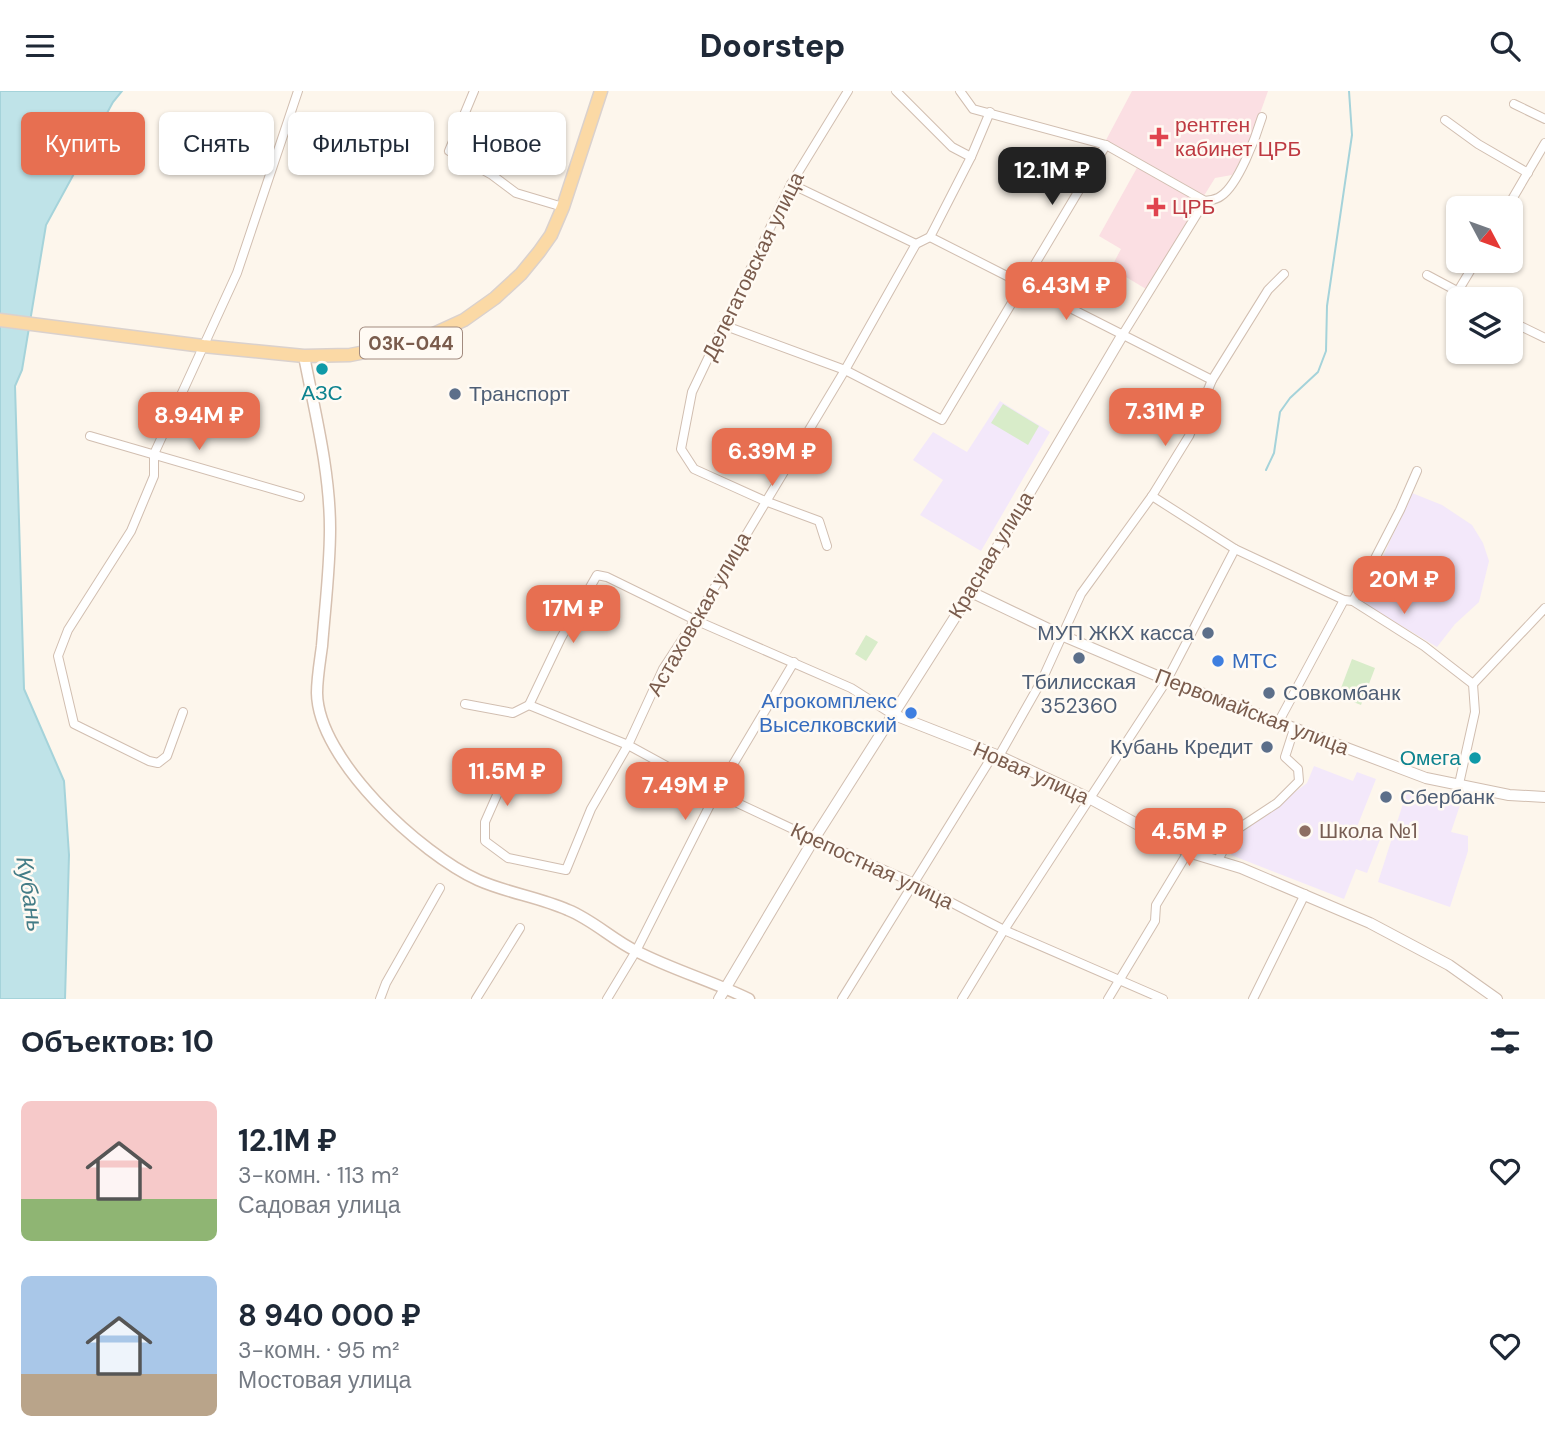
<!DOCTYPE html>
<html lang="ru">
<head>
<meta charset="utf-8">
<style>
	:root { --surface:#fff; --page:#f2f2f3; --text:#1f2937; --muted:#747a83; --accent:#e76f51 }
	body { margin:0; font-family:"DM Sans",sans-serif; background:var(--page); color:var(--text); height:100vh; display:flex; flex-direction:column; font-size:26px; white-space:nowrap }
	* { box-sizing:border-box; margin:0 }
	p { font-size:23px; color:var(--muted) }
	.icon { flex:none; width:38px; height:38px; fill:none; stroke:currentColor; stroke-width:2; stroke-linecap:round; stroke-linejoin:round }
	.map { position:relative; height:908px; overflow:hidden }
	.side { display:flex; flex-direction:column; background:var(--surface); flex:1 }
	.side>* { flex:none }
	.hud { position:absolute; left:21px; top:21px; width:700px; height:63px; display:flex; gap:14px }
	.needle { width:46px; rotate:131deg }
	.buttons { position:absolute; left:1446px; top:105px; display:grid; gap:14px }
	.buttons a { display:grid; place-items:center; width:77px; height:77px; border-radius:10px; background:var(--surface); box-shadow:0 2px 5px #0004; font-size:35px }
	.price { position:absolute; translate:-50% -60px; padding:0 16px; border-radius:14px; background:var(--accent); color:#fff; font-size:23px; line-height:46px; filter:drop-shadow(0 2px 4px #0008) }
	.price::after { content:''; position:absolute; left:50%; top:42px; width:21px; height:16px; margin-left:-10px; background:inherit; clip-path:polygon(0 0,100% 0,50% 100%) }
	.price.current { background:#222; color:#fff }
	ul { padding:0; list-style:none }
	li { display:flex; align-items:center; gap:21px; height:175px; padding:0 21px }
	li span { display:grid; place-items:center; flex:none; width:196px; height:140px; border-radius:10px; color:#555 }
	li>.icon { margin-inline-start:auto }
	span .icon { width:84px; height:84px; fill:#fffc; stroke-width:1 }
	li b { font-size:30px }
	h2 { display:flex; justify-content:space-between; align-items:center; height:84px; padding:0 21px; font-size:30px }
	.chip { padding:0 24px; border-radius:10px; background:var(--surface); box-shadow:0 2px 5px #0004; font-size:24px; line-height:63px }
	.chip.current { background:var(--accent); color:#fff }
	header { display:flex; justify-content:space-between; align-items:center; height:91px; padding:0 21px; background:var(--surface); font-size:32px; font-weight:800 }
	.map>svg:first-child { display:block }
	.education { fill:#f3e8fa }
	.medical { fill:#fbdfe3 }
	.green { fill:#d8ecc9 }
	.water { fill:#bfe3e8; stroke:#a5d3da; stroke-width:2 }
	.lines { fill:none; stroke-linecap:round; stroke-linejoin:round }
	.stream { stroke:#a5d3da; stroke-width:2 }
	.minor-casing { stroke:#d1beb0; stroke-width:10 }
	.tertiary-casing { stroke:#d1beb0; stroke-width:12 }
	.secondary-casing { stroke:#d6c0b0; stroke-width:13 }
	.primary-casing { stroke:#dad1cd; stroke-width:15 }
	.minor { stroke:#fff; stroke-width:8 }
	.tertiary { stroke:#fff; stroke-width:10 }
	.secondary { stroke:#fff; stroke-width:10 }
	.primary { stroke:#fbd9a5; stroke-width:12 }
	.health-dot { fill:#e0444e; stroke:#fffaf3; stroke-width:2.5 }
	.culture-dot { fill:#0f9aa8; stroke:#fffaf3; stroke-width:2.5 }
	.service-dot { fill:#5c6f8a; stroke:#fffaf3; stroke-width:2.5 }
	.shop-dot { fill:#3f7fe0; stroke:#fffaf3; stroke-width:2.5 }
	.education-dot { fill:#8d6e63; stroke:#fffaf3; stroke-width:2.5 }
	.labels { text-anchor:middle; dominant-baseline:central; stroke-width:5; stroke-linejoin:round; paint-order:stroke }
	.shield { fill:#fffaf3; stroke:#a28b7f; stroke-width:2 }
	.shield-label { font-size:19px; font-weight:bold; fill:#7a5c4d }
	.health-label { font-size:21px; fill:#be3a42; stroke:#fffaf3; text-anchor:start }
	.street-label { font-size:21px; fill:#7a5c4d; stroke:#fffaf3 }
	.culture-label { font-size:21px; fill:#0d838f; stroke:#fffaf3 }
	.service-label { font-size:21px; fill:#4e5e75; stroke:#fffaf3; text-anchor:start }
	.shop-label { font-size:21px; fill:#366cbe; stroke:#fffaf3; text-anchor:start }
	.education-label { font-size:21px; fill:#785e54; stroke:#fffaf3; text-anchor:start }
	.water-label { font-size:23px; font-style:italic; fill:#437c86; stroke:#fffaf3 }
</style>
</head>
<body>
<header><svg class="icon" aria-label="menu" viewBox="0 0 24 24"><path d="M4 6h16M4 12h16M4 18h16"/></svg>Doorstep<svg class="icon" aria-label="search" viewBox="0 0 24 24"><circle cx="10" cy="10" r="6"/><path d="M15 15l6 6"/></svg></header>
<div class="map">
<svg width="1545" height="908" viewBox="0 0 1545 908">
	<rect width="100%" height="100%" fill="#fdf6ec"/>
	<g class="education">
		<path d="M1000 310 1050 341 981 460 920 424 943 389 913 369 933 341 967 361Z"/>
		<path d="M1412 402 1442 414 1472 434 1483 452 1489 470 1479 511 1455 533 1437 556 1362 511Z"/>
		<path d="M1314 675 1353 690 1357 681 1376 688 1357 736 1381 746 1367 782 1356 778 1344 808 1231 764 1238 744 1307 692Z"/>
		<path d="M1408 697 1460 714 1451 741 1468 745V760L1450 816 1378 791Z"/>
	</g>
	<path class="medical" d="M1132 0H1268L1247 59 1232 84 1215 87 1146 198 1111 177 1121 158 1099 145 1138 75 1105 51Z"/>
	<g class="green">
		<path d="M1003 313 1039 335 1028 354 991 332Z"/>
		<path d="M866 544 878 551 866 570 855 563Z"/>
		<path d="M1352 568 1375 577 1361 614 1338 605Z"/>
	</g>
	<path class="water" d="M0 0H122L113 11 46 134 22 279 15 295 24 598 64 690 69 764 65 908H0Z"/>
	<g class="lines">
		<path class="stream" d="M1266 379 1274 362 1280 321 1290 307 1318 281 1326 260 1327 215 1352 44 1349 0"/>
		<g class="minor-casing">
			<g id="minor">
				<path d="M474 0 449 60 492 84 516 102 563 116"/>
				<path d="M896 0 952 56 971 66"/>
				<path d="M960 0 973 18 1106 54 1205 110"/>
				<path d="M1514 13 1545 28"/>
				<path d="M1445 29 1478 53 1528 82"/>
				<path d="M791 93 916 153"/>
				<path d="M1507 117 1545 52"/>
				<path d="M930 146 1212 289"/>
				<path d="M1427 184 1472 208"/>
				<path d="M1458 200 1476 170"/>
				<path d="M1510 230 1545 247"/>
				<path d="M723 234 845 279 942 329 1106 54"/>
				<path d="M1123 243 1205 110C1211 109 1216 109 1221 105 1238 94 1256 46 1262 26"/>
				<path d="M90 345 300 406"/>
				<path d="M1152 405 1235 458 1344 509 1353 510 1424 555 1473 593 1475 621 1459 693"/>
				<path d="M827 455 819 430 765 410 694 378 681 358 692 301 791 93 848 0"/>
				<path d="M1353 510 1400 419 1417 380"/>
				<path d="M1473 593 1545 517"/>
				<path d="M465 613 513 622 529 614 628 654 716 702 814 748 914 792 1004 839 1163 908"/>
				<path d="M529 614 561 547 597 484 607 486 695 529 851 597 892 623"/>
				<path d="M183 621 167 665 158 672 149 670 74 633 58 565 68 539 131 440 154 385V363L237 182 298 0"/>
				<path d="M1278 632 1344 509"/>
				<path d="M999 665 1042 589 1081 503 1152 405 1189 345 1212 289 1268 199 1284 183"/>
				<path d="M508 679 485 731V750L508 767 566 779 591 718 628 654 663 578 695 529 845 279 916 153 930 146 971 66 990 21"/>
				<path d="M1218 769 1233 741 1277 712 1299 690 1298 678 1285 666 1294 638"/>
				<path d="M380 908 386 892 440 797"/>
				<path d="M476 908 520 837"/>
				<path d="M607 908 636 860 716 702 794 571"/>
				<path d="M842 908 993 664"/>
				<path d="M962 908 1004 839 1167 589 1235 458"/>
				<path d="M1108 908 1155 830 1156 814 1188 761"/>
				<path d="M1253 908 1305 803"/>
			</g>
		</g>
		<g class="tertiary-casing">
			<g id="tertiary">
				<path d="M971 501 1061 544 1167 589 1426 687 1509 704 1545 706"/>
				<path d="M892 623 999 665 1091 708 1188 761 1241 777 1370 832 1449 874 1497 908"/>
				<path d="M719 908 814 748 971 501 1123 243"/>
			</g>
		</g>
		<g class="secondary-casing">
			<path id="secondary" d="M304 265C315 322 330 380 330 438 330 477 325 516 322 555 320 570 317 587 317 602 318 669 421 763 478 789 507 802 539 806 568 819 593 829 613 849 636 860 673 879 712 890 749 908"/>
		</g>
		<g class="primary-casing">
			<path id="primary" d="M0 229 203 255 304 265 350 264 416 251 464 229 495 207 521 183 539 161 551 144 563 116 601 0"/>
		</g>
		<use href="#minor" class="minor"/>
		<use href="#tertiary" class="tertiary"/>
		<use href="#secondary" class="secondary"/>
		<use href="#primary" class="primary"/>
	</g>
	<g class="health-dot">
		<path d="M1155.5 35.5h7v7h7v7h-7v7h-7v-7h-7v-7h7z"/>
		<path d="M1152.5 105.5h7v7h7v7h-7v7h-7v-7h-7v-7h7z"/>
	</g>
	<g class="culture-dot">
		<circle cx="322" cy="278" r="7"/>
		<circle cx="1475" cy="667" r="7"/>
	</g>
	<g class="service-dot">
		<circle cx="455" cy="303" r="7"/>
		<circle cx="1208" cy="542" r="7"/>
		<circle cx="1079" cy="567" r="7"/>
		<circle cx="1269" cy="602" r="7"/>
		<circle cx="1267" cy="656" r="7"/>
		<circle cx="1386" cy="706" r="7"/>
	</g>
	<g class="shop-dot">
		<circle cx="1218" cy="570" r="7"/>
		<circle cx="911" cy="622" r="7"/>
	</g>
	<circle class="education-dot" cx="1305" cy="740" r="7"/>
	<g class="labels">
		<rect class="shield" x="360" y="236.5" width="102" height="31" rx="5"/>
		<g class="shield-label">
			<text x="411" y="252">03К-044</text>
		</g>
		<g class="health-label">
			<text x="1175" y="34">рентген<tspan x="1175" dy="24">кабинет ЦРБ</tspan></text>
			<text x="1172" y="116">ЦРБ</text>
		</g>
		<g class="street-label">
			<text transform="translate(753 175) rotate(-64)">Делегатовская улица</text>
			<text transform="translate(991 464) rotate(-59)">Красная улица</text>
			<text transform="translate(699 523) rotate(-60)">Астаховская улица</text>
			<text transform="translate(1252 621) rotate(21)">Первомайская улица</text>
			<text transform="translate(1031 682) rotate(24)">Новая улица</text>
			<text transform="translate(872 775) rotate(25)">Крепостная улица</text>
		</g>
		<g class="culture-label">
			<text x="322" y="302">АЗС</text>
			<text x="1461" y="667" text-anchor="end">Омега</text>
		</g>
		<g class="service-label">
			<text x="469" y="303">Транспорт</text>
			<text x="1194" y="542" text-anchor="end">МУП ЖКХ касса</text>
			<text x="1079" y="591" text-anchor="middle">Тбилисская<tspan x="1079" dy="24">352360</tspan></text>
			<text x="1283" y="602">Совкомбанк</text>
			<text x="1253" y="656" text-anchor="end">Кубань Кредит</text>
			<text x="1400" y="706">Сбербанк</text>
		</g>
		<g class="shop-label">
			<text x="1232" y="570">МТС</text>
			<text x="897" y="610" text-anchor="end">Агрокомплекс<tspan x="897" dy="24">Выселковский</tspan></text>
		</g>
		<g class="education-label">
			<text x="1319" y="740">Школа №1</text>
		</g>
		<g class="water-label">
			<text transform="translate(30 803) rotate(81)">Кубань</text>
		</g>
	</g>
</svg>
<div class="buttons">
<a><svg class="needle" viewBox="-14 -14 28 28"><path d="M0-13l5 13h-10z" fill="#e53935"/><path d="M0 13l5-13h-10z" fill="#747a83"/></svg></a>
<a><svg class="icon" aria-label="layers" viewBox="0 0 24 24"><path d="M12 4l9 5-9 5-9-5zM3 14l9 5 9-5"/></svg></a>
</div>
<b class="price current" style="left:1052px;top:116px">12.1M ₽</b>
<b class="price" style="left:1066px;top:231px">6.43M ₽</b>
<b class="price" style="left:1165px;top:357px">7.31M ₽</b>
<b class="price" style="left:199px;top:361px">8.94M ₽</b>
<b class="price" style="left:772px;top:397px">6.39M ₽</b>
<b class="price" style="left:1404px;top:525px">20M ₽</b>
<b class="price" style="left:573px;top:554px">17M ₽</b>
<b class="price" style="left:507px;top:717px">11.5M ₽</b>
<b class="price" style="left:685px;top:731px">7.49M ₽</b>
<b class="price" style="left:1189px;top:777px">4.5M ₽</b>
<div class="hud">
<a class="chip current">Купить</a>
<a class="chip">Снять</a>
<a class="chip">Фильтры</a>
<a class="chip">Новое</a>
</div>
</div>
<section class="side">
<h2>Объектов: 10<svg class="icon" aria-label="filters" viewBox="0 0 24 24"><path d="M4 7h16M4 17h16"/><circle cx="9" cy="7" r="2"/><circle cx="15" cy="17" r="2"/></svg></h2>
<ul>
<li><span style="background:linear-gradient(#f6c9c9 70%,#8fb573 0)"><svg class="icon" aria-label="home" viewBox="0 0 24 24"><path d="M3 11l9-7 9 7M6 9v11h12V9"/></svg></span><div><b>12.1M ₽</b><p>3-комн. · 113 m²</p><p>Садовая улица</p></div><svg class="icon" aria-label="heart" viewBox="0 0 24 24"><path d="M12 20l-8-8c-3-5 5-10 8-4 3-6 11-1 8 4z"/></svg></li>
<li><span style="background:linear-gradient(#a9c7e8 70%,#b9a48a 0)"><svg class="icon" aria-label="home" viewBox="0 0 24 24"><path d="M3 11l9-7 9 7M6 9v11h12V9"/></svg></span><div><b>8 940 000 ₽</b><p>3-комн. · 95 m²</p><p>Мостовая улица</p></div><svg class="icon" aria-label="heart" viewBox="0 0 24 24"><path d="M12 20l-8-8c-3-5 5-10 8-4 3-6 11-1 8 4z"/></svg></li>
</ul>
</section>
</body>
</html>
